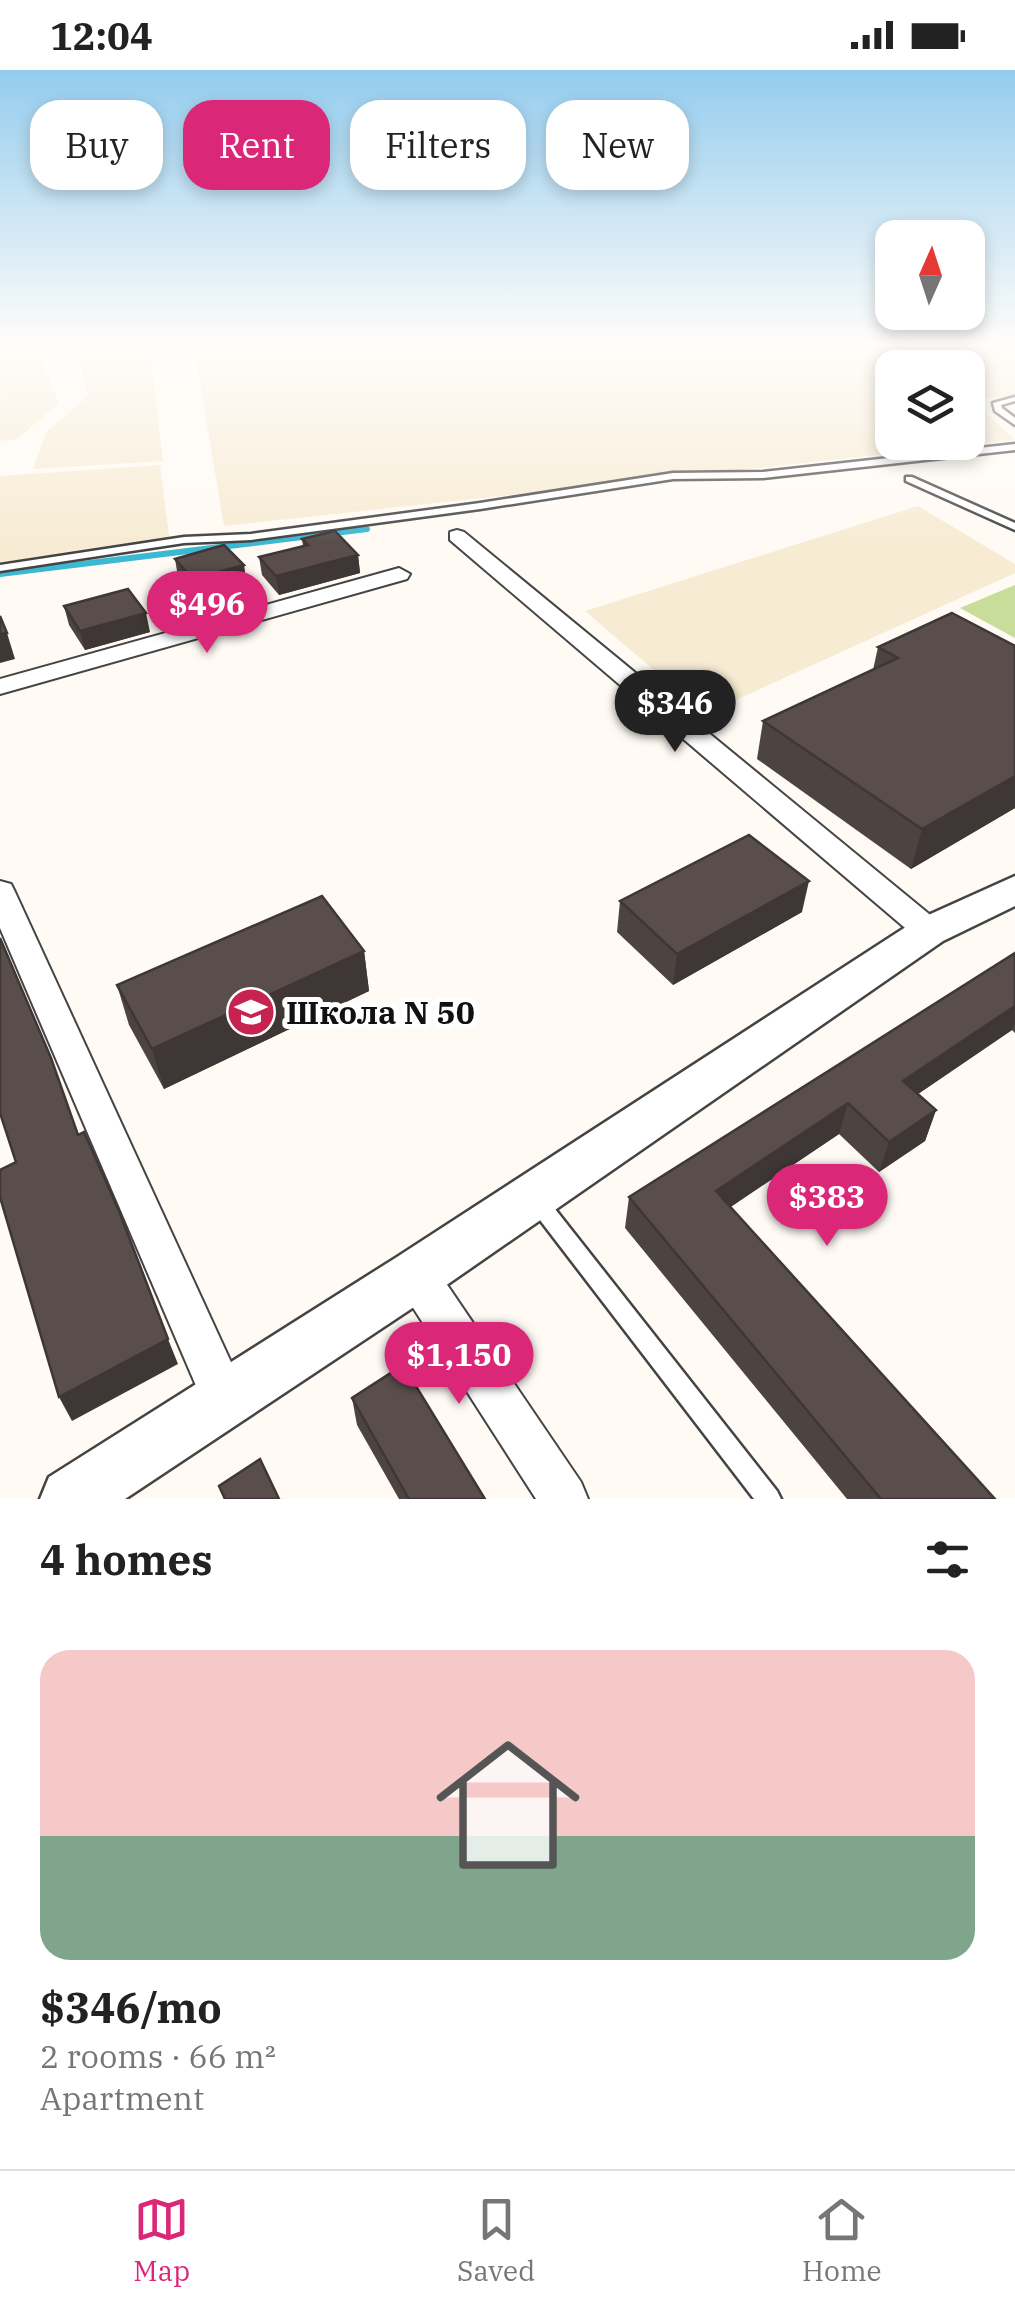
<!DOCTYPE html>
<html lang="en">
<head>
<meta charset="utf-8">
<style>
	:root { --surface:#fff; --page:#f6f6f6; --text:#222; --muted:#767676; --line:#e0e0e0; --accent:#db2777 }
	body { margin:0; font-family:"IBM Plex Serif",serif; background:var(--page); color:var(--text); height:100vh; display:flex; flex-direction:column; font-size:38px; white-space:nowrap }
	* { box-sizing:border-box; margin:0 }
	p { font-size:32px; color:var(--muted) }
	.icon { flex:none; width:55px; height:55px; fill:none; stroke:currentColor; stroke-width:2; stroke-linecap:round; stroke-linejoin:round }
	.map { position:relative; height:1429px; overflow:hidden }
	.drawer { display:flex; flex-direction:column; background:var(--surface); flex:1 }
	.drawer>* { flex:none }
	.hud { position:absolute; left:30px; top:30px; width:955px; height:90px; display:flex; gap:20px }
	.needle { width:65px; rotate:3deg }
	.tools { position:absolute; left:875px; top:150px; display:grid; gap:20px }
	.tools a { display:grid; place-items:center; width:110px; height:110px; border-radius:20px; background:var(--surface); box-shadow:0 5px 15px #0003; font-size:50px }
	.price { position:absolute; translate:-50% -85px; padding:0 22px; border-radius:35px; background:var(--accent); color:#fff; font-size:32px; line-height:65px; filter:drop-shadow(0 2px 5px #0008) }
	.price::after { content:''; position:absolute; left:50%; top:60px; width:30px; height:22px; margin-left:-15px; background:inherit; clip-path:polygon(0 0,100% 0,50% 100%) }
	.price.current { background:#222; color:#fff }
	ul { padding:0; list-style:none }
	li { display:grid; align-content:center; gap:20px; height:530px; padding:0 40px }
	li span { display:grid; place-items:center; height:310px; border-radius:30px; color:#555 }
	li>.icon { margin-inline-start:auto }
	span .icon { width:180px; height:180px; fill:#fffc; stroke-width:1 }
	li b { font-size:42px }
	h2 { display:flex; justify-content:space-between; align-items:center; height:120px; padding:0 40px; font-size:42px }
	.tag { padding:0 35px; border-radius:30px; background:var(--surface); box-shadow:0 5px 15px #0003; font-size:35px; line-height:90px }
	.tag.current { background:var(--accent); color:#fff }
	.status { display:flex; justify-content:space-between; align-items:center; height:70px; padding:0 50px; background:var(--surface); direction:ltr }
	.status svg { height:28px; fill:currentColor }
	.dock { display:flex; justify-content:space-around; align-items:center; height:140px; border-top:2px solid var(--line); background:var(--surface); font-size:28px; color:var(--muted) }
	.dock a { display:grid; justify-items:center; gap:5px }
	.dock .current { color:var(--accent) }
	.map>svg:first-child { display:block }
	.farmland { fill:#f7ebd3; fill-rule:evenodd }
	.forest { fill:#c8dd9a }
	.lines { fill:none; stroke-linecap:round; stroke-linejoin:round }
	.stream { stroke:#3bb9d2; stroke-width:6 }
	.service-casing { stroke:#444; stroke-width:5 }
	.minor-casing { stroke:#444; stroke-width:4 }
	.tertiary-casing { stroke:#444; stroke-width:5 }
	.service { fill:#fff; fill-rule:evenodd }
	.minor { fill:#fff; fill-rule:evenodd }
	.tertiary { fill:#fff; fill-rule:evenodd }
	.wall { fill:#4d4341 }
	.shaded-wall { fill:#3f3735 }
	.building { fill:#5a4e4c; stroke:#3f3735; stroke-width:2.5 }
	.labels { text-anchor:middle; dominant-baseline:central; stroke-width:10; stroke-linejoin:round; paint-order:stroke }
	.near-poi-label { font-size:32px; font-weight:bold; fill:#111; stroke:#fff; text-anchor:start }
</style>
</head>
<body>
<div class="status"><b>12:04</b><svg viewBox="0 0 49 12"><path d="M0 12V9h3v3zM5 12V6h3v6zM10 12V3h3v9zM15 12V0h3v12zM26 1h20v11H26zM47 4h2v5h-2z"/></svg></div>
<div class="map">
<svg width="1015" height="1429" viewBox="0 0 1015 1429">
	<rect width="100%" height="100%" fill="#fffaf4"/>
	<g class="farmland">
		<path d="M1 272H34L59 333 17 369 0 371Z"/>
		<path d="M58 272H149L163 391 33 399 47 361 88 326 79 286Z"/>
		<path d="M193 272H1015V326L972 330 1015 370 224 456ZM892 298H968V372H892Z"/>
		<path d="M160 395 170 473 0 492V406Z"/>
		<path d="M918 436 1015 494V503L705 644 585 541Z"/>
	</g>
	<path class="forest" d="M1015 515V568L960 538Z"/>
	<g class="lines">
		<path class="stream" d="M0 504 367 459"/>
		<g class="service-casing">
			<g id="service">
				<path d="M1015 327V331L1001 335 1002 338 1015 348V355L995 341 993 333Z"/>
				<path d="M1015 374V380L763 408 673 409 480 439 251 470 184 473 0 501V495L184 467 251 464 480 433 673 403 763 402Z"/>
				<path d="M906 407H912L1015 453V460L906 411Z"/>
				<path d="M537 1122 544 1125 777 1421 781 1429H754L530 1137 527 1131 530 1125Z"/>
			</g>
		</g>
		<g class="minor-casing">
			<g id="minor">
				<path d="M457 460 464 462 940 853 945 861 940 869 929 872 918 869 450 470V462Z"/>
				<path d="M399 498 410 504 407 509 0 624V609Z"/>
				<path d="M0 811 11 814 15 822 241 1314 248 1330 241 1346 225 1353 209 1346 0 858Z"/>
				<path d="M416 1185 431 1191 581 1412 588 1429H536L401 1219 395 1205 401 1191Z"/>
			</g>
		</g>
		<g class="tertiary-casing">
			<path id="tertiary" d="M1015 806V836L943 871 435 1223 125 1429H40L49 1407 397 1187 915 851Z"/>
		</g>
		<use href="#service" class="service"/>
		<use href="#minor" class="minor"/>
		<use href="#tertiary" class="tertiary"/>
	</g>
	<g class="wall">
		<path d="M302 469 358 485 360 503 279 525 262 505 259 487 303 476Z"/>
		<path d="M175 489 244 495 246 513 196 528 178 507Z"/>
		<path d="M64 536 150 562 85 580 69 555Z"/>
		<path d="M1015 576V738L911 799 757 689 763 651 873 600 878 577Z"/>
		<path d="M620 831 802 842 673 915 617 862Z"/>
		<path d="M364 881 369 921 164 1019 129 955 117 915Z"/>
		<path d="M1015 883V963L1012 960 918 1024 936 1040 925 1071 879 1102 839 1064 730 1137 995 1429H847L625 1158 629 1127Z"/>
		<path d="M352 1328 485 1429H399L357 1355Z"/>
	</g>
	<g class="shaded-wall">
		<path d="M358 485 360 503 279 525 276 506Z"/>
		<path d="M244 495 246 513 196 528 193 509Z"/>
		<path d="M146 543 150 562 85 580 80 561Z"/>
		<path d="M7 563 15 589 0 593V564Z"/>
		<path d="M1015 706V738L911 799 922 759Z"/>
		<path d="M809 811 802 842 673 915 677 884Z"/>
		<path d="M364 881 369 921 164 1019 152 979Z"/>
		<path d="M1015 936V952L1012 960 893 1041 903 1011Z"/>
		<path d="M848 1033 839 1064 710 1151 716 1121Z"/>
		<path d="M936 1040 925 1071 879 1102 889 1072Z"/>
		<path d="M168 1269 178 1294 72 1351 59 1327Z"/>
	</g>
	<g class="building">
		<path d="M335 461 358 485 276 506 259 487 308 475 302 469Z"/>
		<path d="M224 475 244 495 193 509 175 489Z"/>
		<path d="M128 519 146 543 80 561 64 536Z"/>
		<path d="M952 543 1015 576V706L922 759 763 651 898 588 878 577Z"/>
		<path d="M0 546 7 563 0 564Z"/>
		<path d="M749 765 809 811 677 884 620 831Z"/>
		<path d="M322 826 364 881 152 979 117 915Z"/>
		<path d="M0 868 51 988 78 1065 84 1062 119 1141 168 1269 59 1327 0 1127V1100L16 1092 0 1043Z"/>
		<path d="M1015 883V936L903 1011 936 1040 889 1072 848 1033 716 1121 995 1429H881L629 1127Z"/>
		<path d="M403 1295 485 1429H409L352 1328Z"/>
		<path d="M260 1389 279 1429H225L219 1416Z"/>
	</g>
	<linearGradient id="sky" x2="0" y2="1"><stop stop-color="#94ccee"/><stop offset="0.58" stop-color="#fffdfa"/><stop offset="1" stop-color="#fffdfa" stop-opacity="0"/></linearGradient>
	<rect width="1015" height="472" fill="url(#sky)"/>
	<defs>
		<g id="school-disc" transform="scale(2.5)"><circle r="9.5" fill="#c72351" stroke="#fff"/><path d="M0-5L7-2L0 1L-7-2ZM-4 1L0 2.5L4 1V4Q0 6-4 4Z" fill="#fff"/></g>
	</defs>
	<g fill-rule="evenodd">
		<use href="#school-disc" x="251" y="942"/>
	</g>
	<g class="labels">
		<g class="near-poi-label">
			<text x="286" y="942">Школа N 50</text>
		</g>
	</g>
</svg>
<div class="tools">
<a><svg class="needle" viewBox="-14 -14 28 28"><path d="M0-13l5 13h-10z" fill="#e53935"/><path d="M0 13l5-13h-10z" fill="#767676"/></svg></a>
<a><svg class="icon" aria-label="layers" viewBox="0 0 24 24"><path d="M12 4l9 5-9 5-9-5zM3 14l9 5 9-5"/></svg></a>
</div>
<b class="price" style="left:207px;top:586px">$496</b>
<b class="price current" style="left:675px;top:685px">$346</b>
<b class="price" style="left:827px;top:1179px">$383</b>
<b class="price" style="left:459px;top:1337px">$1,150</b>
<div class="hud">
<a class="tag">Buy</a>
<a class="tag current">Rent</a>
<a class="tag">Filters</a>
<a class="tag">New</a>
</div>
</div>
<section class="drawer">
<h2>4 homes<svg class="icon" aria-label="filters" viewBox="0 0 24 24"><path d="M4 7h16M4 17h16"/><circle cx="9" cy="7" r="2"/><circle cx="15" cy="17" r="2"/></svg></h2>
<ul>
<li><span style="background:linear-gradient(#f6c9c9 60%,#7fa58c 0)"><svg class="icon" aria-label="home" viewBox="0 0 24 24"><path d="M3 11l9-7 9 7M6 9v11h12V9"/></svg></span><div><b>$346/mo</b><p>2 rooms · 66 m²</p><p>Apartment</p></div></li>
</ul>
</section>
<nav class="dock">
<a class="current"><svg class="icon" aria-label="map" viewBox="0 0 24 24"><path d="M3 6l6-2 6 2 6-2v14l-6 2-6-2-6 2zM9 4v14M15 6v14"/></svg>Map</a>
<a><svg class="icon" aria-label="saved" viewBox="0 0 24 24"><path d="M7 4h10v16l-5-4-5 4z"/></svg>Saved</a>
<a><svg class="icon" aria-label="home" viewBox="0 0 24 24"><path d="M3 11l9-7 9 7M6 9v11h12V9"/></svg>Home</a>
</nav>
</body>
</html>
